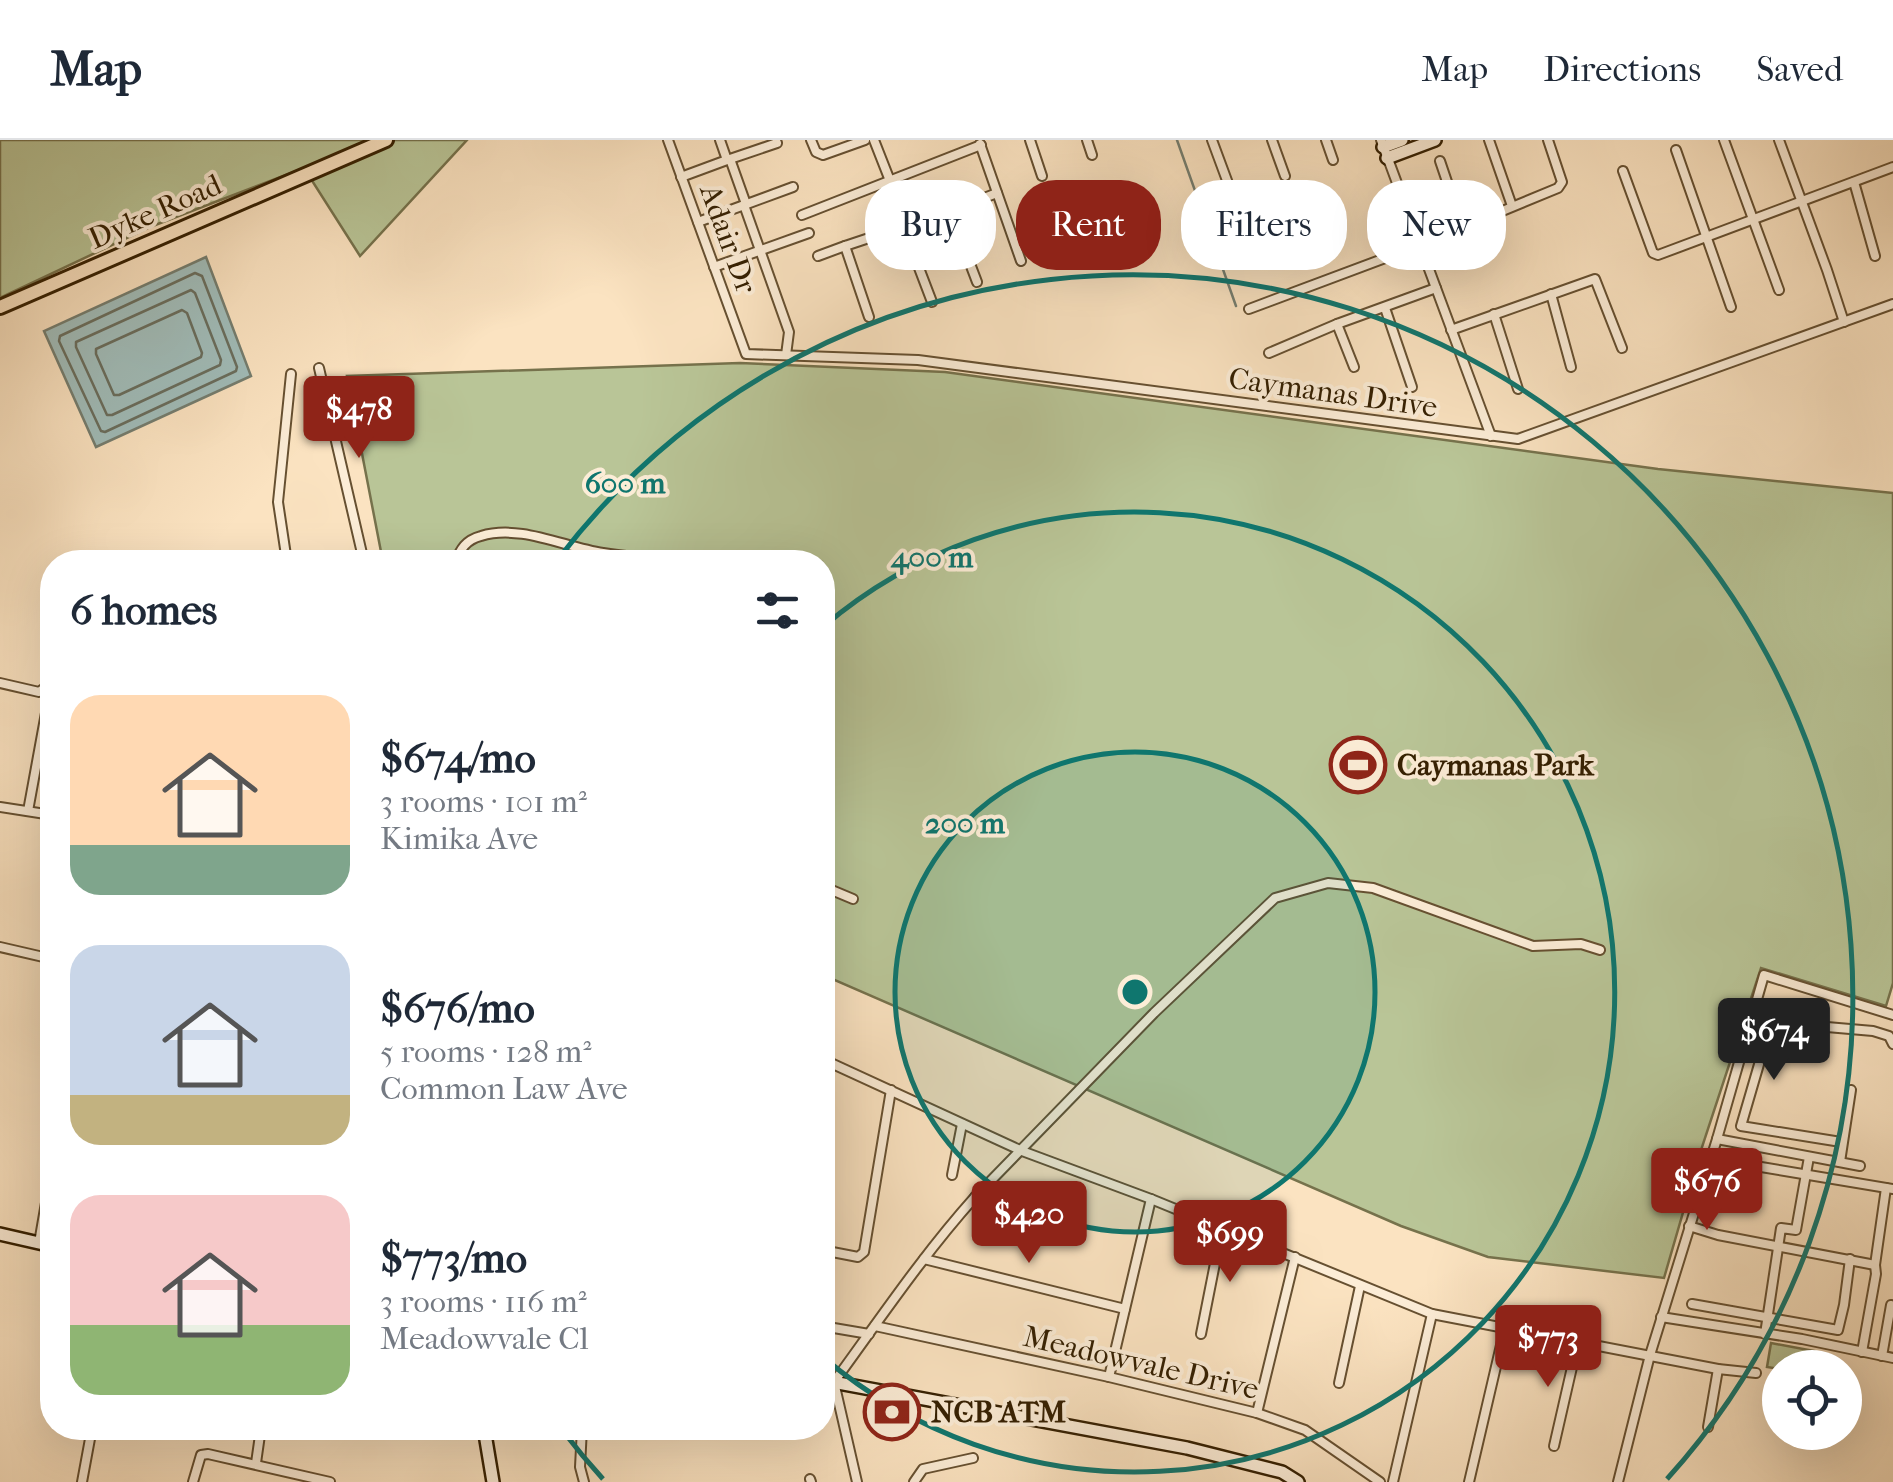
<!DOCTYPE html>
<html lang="en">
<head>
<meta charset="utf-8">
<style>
	:root { --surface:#fff; --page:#f6f6f7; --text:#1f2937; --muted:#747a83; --line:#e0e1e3; --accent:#8f2418 }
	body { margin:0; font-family:"IM FELL French Canon",serif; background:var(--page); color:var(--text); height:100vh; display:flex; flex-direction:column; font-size:38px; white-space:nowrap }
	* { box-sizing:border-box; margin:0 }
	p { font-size:32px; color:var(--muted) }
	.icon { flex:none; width:55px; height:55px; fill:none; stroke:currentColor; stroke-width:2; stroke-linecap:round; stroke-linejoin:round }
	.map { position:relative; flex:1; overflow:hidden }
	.panel { position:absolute; left:40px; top:410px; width:795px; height:890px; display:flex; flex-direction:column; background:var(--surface); border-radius:40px; box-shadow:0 10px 40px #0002 }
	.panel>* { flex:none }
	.top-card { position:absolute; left:865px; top:40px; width:878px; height:90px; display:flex; gap:20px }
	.controls { position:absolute; left:1762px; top:1210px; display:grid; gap:20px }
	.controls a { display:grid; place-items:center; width:100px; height:100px; border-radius:50%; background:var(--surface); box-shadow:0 10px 40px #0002; font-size:50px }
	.price { position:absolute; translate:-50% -85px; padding:0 22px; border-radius:10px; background:var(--accent); color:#fff; font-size:32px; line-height:65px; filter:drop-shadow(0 2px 5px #0008) }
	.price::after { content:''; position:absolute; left:50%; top:60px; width:30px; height:22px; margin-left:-15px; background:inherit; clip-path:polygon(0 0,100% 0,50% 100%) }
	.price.on { background:#222; color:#fff }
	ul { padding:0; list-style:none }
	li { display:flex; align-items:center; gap:30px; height:250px; padding:0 30px }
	li span { display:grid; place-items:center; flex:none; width:280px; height:200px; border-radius:30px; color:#555 }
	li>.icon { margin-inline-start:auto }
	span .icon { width:120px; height:120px; fill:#fffc; stroke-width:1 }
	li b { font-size:42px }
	h2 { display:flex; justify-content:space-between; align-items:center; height:120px; padding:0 30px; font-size:42px }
	.pill { padding:0 35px; border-radius:40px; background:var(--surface); box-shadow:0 10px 40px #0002; font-size:35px; line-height:90px }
	.pill.on { background:var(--accent); color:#fff }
	header { display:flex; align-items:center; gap:60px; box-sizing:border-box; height:140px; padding:0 50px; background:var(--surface); border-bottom:2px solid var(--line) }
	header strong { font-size:48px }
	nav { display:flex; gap:55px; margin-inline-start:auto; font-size:35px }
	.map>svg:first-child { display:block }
	.green { fill:#b9c597; stroke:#76724c; stroke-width:2.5 }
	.water { fill:#a1bdba; stroke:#757e70; stroke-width:2.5 }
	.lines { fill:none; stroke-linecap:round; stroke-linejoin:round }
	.shore { stroke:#6a6e5e; stroke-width:2.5 }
	.stream { stroke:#757e70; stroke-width:2.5 }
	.street-casing { stroke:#665031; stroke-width:12 }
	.secondary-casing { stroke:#341f01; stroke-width:16 }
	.primary-casing { stroke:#341f01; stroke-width:18 }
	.street { stroke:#fcedd7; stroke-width:8 }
	.secondary { stroke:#fcedd7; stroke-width:11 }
	.primary { stroke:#fbe3c1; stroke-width:12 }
	.ring { fill:none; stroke:#0f766e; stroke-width:5 }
	.labels { text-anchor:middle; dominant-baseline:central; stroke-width:8; stroke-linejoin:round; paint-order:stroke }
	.street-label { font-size:30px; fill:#341f01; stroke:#fcedd7 }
	.poi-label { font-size:30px; font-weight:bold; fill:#341f01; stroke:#fcedd7; text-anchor:start }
	.centre { fill:#0f766e; stroke:#fcedd7; stroke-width:5 }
	.ring-label { font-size:30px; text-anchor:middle; font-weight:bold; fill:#0f766e; stroke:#fcedd7; stroke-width:8; stroke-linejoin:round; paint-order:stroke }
</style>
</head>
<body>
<header>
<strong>Map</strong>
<nav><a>Map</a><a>Directions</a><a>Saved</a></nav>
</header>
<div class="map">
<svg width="1893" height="1342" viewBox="0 0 1893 1342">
	<rect width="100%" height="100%" fill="#fbe3c1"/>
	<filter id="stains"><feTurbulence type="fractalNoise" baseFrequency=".002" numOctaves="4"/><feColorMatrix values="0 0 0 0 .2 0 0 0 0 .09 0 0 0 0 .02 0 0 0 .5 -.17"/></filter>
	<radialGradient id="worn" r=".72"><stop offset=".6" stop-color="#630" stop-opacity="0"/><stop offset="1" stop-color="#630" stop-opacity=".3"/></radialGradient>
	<g class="green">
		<path d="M0 0H467L360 116 304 28 150 87 0 158Z"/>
		<path d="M740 223 945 232 1658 329 1893 353V843L1886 866 1761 828 1702 1007 1664 1138 1488 1117 1401 1086 823 835 822 422H383L347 236Z"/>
		<path d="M1771 1203 1814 1211 1811 1227 1780 1229 1767 1227Z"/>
	</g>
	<path class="water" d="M206 117 251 236 96 307 44 191Z"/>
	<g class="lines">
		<g class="shore">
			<path d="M195 133 202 136 237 227 236 231 105 292 101 291 59 201 60 196Z"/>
			<path d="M191 150 195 153 221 220 220 225 112 275H107L76 207V202Z"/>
			<path d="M182 170 187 173 202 213 201 217 119 255H114L96 214V209Z"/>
		</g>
		<path class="stream" d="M1177 0 1236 166"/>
		<g class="street-casing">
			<g id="street">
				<path d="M668 0 746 214 918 220 1518 299 1893 164"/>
				<path d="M811 0 816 12 823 15 865 0"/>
				<path d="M874 0 907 84"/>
				<path d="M1030 0 1042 36"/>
				<path d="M1087 0 1092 15"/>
				<path d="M1212 0 1232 54"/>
				<path d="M1272 0 1285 36"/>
				<path d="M1326 0 1333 20"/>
				<path d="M1381 0 1491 296"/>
				<path d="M1489 0 1512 66"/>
				<path d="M1724 0 1779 150"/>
				<path d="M1779 0 1827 130 1844 182"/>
				<path d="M980 4 1021 121"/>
				<path d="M1676 10 1731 167"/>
				<path d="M730 19 746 64"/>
				<path d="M727 20 777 3"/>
				<path d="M1440 21 1462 86"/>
				<path d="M1623 31 1653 113 1658 115 1893 27"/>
				<path d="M681 37 727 20 720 0"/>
				<path d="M1854 42 1875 116"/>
				<path d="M744 65 789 192 786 215"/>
				<path d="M950 71 977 142"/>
				<path d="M802 75 981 5"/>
				<path d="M698 82 793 47"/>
				<path d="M903 86 932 162"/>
				<path d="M818 116 845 106"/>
				<path d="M714 127 809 93"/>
				<path d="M1551 154 1571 227"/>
				<path d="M1385 168 1412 247"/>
				<path d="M1249 169 1420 105 1558 48 1562 42 1548 0"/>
				<path d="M1494 174 1518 249"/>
				<path d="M869 177 845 106 950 71 997 53"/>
				<path d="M1337 184 1354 227"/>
				<path d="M1451 190 1595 139 1622 208"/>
				<path d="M1269 213 1337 184 1436 148"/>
				<path d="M319 228 364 422"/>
				<path d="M287 422 278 362 291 234"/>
				<path d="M456 422C460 409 466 400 481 396 520 384 564 407 603 413 636 419 672 418 705 419 721 419 737 418 752 422"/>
				<path d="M0 543 39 552 50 544"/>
				<path d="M0 667 52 675"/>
				<path d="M28 671 52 540"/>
				<path d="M822 746 853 759"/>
				<path d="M0 807 52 819"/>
				<path d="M1749 884 1769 890 1779 891 1804 885 1873 891 1889 896 1893 904"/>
				<path d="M1769 890 1741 986 1841 1002"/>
				<path d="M822 919 1022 1011 1151 1059 1432 1174 1718 1229 1756 1233"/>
				<path d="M1717 999 1860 1026"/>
				<path d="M1731 1022 1893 1049"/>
				<path d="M1840 1022 1851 950"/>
				<path d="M952 1035 962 984"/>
				<path d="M975 1057 1073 1081"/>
				<path d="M1689 1086 1718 1095 1875 1125"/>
				<path d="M39 1103 52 1028"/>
				<path d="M822 1110 858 1117 864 1112 891 950"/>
				<path d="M924 1119 1125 1169"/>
				<path d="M1692 1164 1838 1190 1844 1165 1850 1119"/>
				<path d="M1661 1177 1802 1199 1893 1218"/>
				<path d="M822 1186 869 1194"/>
				<path d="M875 1186 1109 1237 1257 1273 1305 1290 1380 1342"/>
				<path d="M1201 1194 1222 1088"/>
				<path d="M1765 1194 1781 1088 1796 1090 1809 1017"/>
				<path d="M1862 1212 1876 1134 1875 1125 1886 1048"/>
				<path d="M1882 1216 1891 1165"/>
				<path d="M1109 1237 1151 1059"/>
				<path d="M1339 1243 1360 1146"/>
				<path d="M1257 1273 1295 1117"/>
				<path d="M1708 1287 1718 1229"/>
				<path d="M582 1288 580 1327 584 1342"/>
				<path d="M1554 1306 1578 1201"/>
				<path d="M256 1323 261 1288"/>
				<path d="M810 1339 811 1342"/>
				<path d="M82 1342 92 1288"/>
				<path d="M193 1342 201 1315 208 1314 330 1342"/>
				<path d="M857 1342 834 1242C880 1179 923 1115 975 1057L1154 873 1275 758 1328 743 1373 748 1533 806 1581 804 1600 810"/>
				<path d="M914 1342 923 1329 973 1318"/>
				<path d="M1393 1342 1432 1174"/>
				<path d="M1469 1342 1505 1188"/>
				<path d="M1618 1342 1650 1215 1717 999 1764 835 1893 875"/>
			</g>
		</g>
		<g class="secondary-casing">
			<g id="secondary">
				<path d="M1383 7 1402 0"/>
				<path d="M1387 18 1435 0"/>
				<path d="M0 1094 52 1106"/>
				<path d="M822 1240 1187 1308 1282 1332 1298 1342"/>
				<path d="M484 1288 493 1342"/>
			</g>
		</g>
		<g class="primary-casing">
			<path id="primary" d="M0 167 386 0"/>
		</g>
		<use href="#street" class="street"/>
		<use href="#secondary" class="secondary"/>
		<use href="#primary" class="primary"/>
	</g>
	<circle cx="1135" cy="852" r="240" fill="#0f766e" fill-opacity=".12"/>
	<g class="ring">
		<circle cx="1135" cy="852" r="240"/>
		<path d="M823 487A480 480 0 1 1 823 1217"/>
		<path d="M603 1339A721 721 0 0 1 563 1291M559 418A721 721 0 1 1 1667 1339"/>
	</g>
	<defs>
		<g id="stadium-ring" transform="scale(2.875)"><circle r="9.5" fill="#fcedd7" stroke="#8f2418" stroke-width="1.5"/><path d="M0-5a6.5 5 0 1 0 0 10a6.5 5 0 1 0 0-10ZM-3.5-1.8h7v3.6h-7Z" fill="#8f2418"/></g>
		<g id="bank-ring" transform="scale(2.875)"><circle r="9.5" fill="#fcedd7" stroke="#8f2418" stroke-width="1.5"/><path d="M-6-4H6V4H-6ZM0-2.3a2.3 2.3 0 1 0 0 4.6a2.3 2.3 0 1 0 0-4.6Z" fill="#8f2418"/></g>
	</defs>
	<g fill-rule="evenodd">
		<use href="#stadium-ring" x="1358" y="625"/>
		<use href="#bank-ring" x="892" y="1272"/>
	</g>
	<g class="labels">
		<g class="street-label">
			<text transform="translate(155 72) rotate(-24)">Dyke Road</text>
			<text transform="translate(728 99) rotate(70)">Adair Dr</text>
			<text transform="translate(1333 253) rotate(8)">Caymanas Drive</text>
			<text transform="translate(1141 1223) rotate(13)">Meadowvale Drive</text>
		</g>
		<g class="poi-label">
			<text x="1397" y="625">Caymanas Park</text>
			<text x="931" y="1272">NCB ATM</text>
		</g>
	</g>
	<circle cx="1135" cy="852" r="15" class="centre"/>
	<g class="ring-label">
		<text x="625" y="353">600 m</text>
		<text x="932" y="427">400 m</text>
		<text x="965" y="693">200 m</text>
	</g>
	<rect width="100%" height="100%" filter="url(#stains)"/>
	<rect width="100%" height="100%" fill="url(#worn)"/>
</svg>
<div class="controls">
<a><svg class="icon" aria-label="locate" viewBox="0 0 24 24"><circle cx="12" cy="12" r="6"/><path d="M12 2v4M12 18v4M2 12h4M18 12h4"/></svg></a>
</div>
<b class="price" style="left:359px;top:321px">$478</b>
<b class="price on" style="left:1774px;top:943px">$674</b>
<b class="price" style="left:1707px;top:1093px">$676</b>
<b class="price" style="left:1029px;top:1126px">$420</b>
<b class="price" style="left:1230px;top:1145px">$699</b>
<b class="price" style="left:1548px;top:1250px">$773</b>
<div class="top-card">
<a class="pill">Buy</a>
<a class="pill on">Rent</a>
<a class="pill">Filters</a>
<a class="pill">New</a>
</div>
<section class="panel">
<h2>6 homes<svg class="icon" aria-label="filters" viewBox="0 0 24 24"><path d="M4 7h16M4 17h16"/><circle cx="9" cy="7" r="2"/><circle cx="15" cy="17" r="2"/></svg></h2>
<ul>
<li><span style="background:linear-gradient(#ffd9b3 75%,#7fa58c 0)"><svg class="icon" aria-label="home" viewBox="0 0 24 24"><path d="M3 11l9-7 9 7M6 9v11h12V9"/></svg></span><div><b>$674/mo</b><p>3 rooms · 101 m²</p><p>Kimika Ave</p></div></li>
<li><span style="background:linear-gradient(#c9d6e8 75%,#c2b280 0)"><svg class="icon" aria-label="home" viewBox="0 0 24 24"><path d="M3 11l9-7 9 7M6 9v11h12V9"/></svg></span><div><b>$676/mo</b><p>5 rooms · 128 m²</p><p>Common Law Ave</p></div></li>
<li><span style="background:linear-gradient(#f6c9c9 65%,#8fb573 0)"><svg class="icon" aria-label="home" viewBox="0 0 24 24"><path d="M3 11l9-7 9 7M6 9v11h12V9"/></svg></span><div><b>$773/mo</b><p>3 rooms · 116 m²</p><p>Meadowvale Cl</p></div></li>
</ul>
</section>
</div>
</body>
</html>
